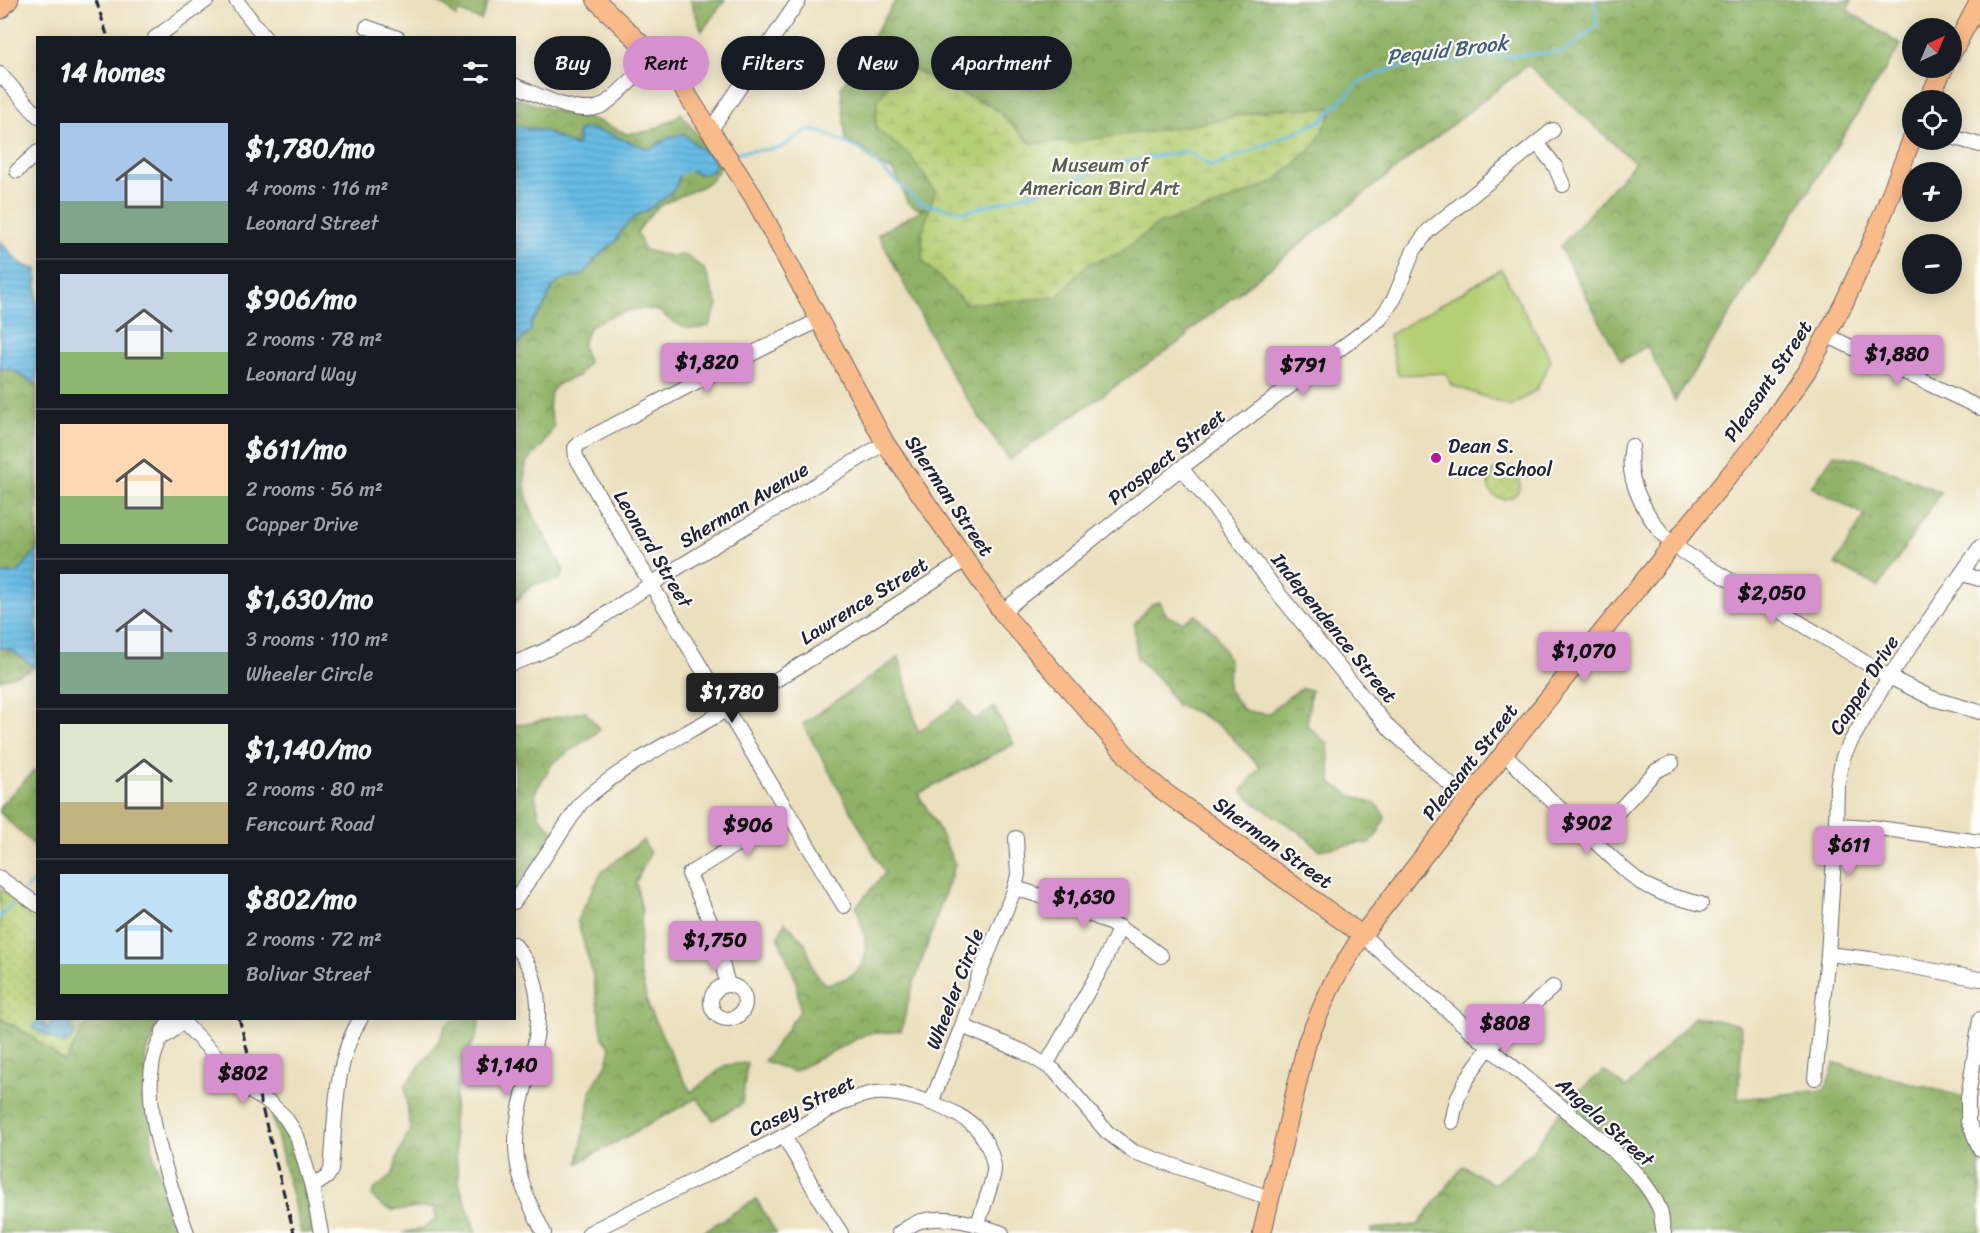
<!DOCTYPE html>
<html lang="en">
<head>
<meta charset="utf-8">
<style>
	:root { --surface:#171b24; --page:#242831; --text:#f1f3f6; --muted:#9ea1a6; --line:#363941; --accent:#d690ce }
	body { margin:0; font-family:Sriracha,sans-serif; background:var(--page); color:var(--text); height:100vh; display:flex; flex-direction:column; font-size:22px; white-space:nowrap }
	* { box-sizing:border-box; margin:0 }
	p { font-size:20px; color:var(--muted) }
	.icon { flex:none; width:33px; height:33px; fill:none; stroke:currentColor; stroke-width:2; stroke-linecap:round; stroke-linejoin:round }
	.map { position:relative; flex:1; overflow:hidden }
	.side { position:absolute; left:36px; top:36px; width:480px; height:984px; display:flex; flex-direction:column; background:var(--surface); border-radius:0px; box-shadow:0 3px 15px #0003 }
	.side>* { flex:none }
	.guide { position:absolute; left:534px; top:36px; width:570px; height:54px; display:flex; gap:12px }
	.needle { width:39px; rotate:44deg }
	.tools { position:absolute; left:1902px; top:18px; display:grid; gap:12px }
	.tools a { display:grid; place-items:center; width:60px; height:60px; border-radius:50%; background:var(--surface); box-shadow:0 3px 15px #0003; font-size:30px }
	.price { position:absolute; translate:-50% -51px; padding:0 14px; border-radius:6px; background:var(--accent); color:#111; font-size:20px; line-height:39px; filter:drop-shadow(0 2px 3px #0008) }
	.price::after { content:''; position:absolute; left:50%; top:36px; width:18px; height:14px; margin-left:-9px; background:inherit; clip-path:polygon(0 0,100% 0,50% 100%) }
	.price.current { background:#222; color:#fff }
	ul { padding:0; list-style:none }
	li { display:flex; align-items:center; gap:18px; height:150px; padding:0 24px }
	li+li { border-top:2px solid var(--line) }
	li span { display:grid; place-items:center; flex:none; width:168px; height:120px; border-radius:0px; color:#555 }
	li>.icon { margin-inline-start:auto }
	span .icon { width:72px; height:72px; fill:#fffc; stroke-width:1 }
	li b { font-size:26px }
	h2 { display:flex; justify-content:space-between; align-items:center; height:72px; padding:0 24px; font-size:26px }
	.tag { padding:0 21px; border-radius:27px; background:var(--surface); box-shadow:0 3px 15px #0003; font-size:21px; line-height:54px }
	.tag.current { background:var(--accent); color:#111 }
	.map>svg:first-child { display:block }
	.green { fill:url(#green-dots); stroke:#6c7858; stroke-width:1.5 }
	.forest { fill:url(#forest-crowns); stroke:#596a50; stroke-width:1.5 }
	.wetland { fill:url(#wetland-marsh); stroke:#6c7858; stroke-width:1.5 }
	.pitch { fill:#b5cf74; stroke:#6c7858; stroke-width:1.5 }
	.water { fill:url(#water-rules); stroke:#446e8f; stroke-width:1.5 }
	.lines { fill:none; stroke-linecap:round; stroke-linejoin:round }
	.stream { stroke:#67bbe3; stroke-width:3 }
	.minor-casing { stroke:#686469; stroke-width:16 }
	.major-casing { stroke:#686469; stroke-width:20 }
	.minor { stroke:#fff; stroke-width:14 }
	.major { stroke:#fabb8b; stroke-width:18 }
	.rail { stroke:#22223b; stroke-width:3; stroke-dasharray:9 4.5; stroke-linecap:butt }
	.poi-dot { fill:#b5179e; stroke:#fdfcf7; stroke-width:2 }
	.labels { text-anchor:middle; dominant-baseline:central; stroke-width:4.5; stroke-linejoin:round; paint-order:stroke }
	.park-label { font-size:20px; fill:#555f4f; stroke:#fdfcf7 }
	.street-label { font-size:20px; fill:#22223b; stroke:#fdfcf7 }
	.poi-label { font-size:20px; fill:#22223b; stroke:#fdfcf7; text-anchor:start }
	.water-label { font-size:21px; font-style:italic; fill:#3e5f7e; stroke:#fdfcf7 }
</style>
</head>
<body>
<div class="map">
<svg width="1980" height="1233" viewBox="0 0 1980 1233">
	<defs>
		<pattern id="green-dots" width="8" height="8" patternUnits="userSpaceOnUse" patternTransform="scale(1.5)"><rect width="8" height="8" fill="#b5cf74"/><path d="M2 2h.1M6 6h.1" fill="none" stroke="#9bb165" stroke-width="1.8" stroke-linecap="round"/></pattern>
		<pattern id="forest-crowns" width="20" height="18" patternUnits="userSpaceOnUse" patternTransform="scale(1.5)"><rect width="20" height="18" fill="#90b266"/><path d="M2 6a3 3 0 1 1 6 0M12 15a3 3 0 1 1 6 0" fill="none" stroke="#759055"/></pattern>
		<pattern id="wetland-marsh" width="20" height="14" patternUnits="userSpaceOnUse" patternTransform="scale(1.5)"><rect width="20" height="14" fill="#b5cf74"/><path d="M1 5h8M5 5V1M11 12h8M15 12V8" fill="none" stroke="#9bb165"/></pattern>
		<pattern id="water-rules" width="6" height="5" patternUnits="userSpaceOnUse" patternTransform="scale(1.5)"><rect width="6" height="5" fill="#67bbe3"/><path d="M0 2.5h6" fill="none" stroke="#59a0c4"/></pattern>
	</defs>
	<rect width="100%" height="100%" fill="#fdfcf7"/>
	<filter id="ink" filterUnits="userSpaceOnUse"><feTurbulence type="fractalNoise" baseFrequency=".0167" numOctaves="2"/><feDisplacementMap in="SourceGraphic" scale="12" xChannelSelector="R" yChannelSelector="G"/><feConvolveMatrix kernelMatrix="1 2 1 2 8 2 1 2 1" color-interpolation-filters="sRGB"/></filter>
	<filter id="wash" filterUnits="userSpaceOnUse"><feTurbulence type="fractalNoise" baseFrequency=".008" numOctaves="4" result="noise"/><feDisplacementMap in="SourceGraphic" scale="24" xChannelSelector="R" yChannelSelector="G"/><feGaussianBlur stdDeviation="1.35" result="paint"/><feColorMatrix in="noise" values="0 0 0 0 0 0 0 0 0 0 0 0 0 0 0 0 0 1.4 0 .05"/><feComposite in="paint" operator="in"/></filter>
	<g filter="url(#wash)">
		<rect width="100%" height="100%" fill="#ebe0be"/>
		<g class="green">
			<circle cx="1504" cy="483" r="16"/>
			<path d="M0 888 37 916 38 1018 127 1019 0 1233Z"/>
		</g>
		<g class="forest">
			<path d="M431 0H489L481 20 458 11 456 17 445 6Z"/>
			<path d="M690 0H725L702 31Z"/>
			<path d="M896 0H1852L1847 10 1901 45 1675 401 1647 346 1621 361 1560 247 1635 162 1623 152 1528 65 1186 334 1188 336 1009 460 956 383 878 234 923 209 916 208 907 202 901 186 893 171 875 163 862 148 846 142 841 87Z"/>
			<path d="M515 98 559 112 595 120 627 134 650 131 674 119 681 113 720 164C716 191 674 193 656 209 649 215 643 225 637 232L644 250 670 256 685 255 704 269 718 305 709 326C692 331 684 329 669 319 666 317 662 312 658 311 635 304 610 316 590 326L582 345 588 362 578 376 558 384 551 392 549 408 554 427 543 445 526 463C525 471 524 479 525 487 529 518 552 543 564 572L559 580C533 582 532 585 515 602V347L531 330V323L544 307 552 287 564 279 579 276 585 273 597 257 616 241 621 231 633 217 649 209 673 191 677 184 679 174 688 169 698 174 713 171 706 151 696 146 684 134 659 142 653 148 649 149 577 135 578 143 576 146C566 143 558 137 549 133 538 129 526 130 515 125Z"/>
			<path d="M0 369H11L37 385V549L18 573 0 574Z"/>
			<path d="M1834 454 1866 461 1941 492 1879 587 1835 564 1865 515 1811 487Z"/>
			<path d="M1160 602 1167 616 1182 622 1196 615 1215 633 1229 660 1228 689 1244 711 1268 714 1288 697 1303 688 1311 690 1307 725 1328 744 1331 783 1350 795 1378 805 1385 818 1378 833 1370 844 1359 843 1320 850 1298 831 1256 804 1242 791 1260 767 1223 728 1198 713 1176 705 1162 682 1137 658 1134 624 1151 605Z"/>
			<path d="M0 647 11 650 34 667 29 671 0 680Z"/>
			<path d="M899 657 918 732 961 701 974 720 994 708 1014 744 918 794 936 824 955 864 910 995 901 1031 866 1034 793 1072 764 1061 800 1011 796 980 778 937 785 922 805 943 814 971 825 984C874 977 871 946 856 907L885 873 803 724Z"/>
			<path d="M585 711 600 730 552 764 535 792 539 816 559 837 515 902V724L521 725Z"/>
			<path d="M35 770 37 771V848L0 813V806Z"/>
			<path d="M643 840 650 853 636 882 642 911 638 964 649 1009 681 1074 691 1092 726 1065 747 1063 742 1104 713 1120 697 1098 578 1163 592 1088 607 1064 611 1048 603 1038 592 971 577 920 602 872Z"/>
			<path d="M1695 1016 1740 1025 1742 1037 1738 1099 1825 1090 1835 1063 1968 1098 1980 1149V1233H1371V1229L1418 1225 1463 1166 1494 1184 1532 1152 1569 1099 1604 1071 1626 1088Z"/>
			<path d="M0 1018 29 1035 65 1062 89 1019H162L145 1057 153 1153 177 1233H0Z"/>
			<path d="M455 1019H480L477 1035 463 1063 455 1098 453 1126 459 1183 476 1233H402L423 1228 436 1219 434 1208C409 1204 390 1222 372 1195L375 1189 393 1174 397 1158 410 1129 405 1086 440 1039 446 1025Z"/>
			<path d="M271 1111C292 1136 309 1199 313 1233H301Z"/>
			<path d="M756 1199 776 1233H701Z"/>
		</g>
		<path class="wetland" d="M914 69 932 80 996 109 1030 143 1069 142 1116 136 1186 126 1273 109 1334 108 1315 145 1274 182 1213 207 1158 224 1120 253 1088 264 1057 297 966 304 923 261 922 233 935 191 911 157 876 129 877 102 891 80Z"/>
		<path class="pitch" d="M1501 269 1551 360 1536 390 1511 406 1451 385 1446 373 1398 375 1389 335Z"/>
		<g class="water">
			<path d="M515 125C526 130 538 129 549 133 558 137 566 143 576 146L578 143V131L584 128 606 133 649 149C662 145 667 135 684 134 688 137 691 141 695 144 703 152 712 153 715 165 709 178 699 175 688 169L679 174 677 184 673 191 649 209 633 218 621 231 616 241 597 257 585 273 579 276 564 279 553 287 544 307 531 323V330L515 347Z"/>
			<path d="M0 241C11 253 19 268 37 269V385L11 369H0Z"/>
			<path d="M37 549V669L11 650 0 647V574L18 573Z"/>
			<path d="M38 1019H45L42 1025 49 1028 54 1019H76L70 1029 75 1032 70 1041 65 1039 64 1041 67 1043 66 1045 33 1028Z"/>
		</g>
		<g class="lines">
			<g class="stream">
				<path d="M732 153 780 148 808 130 822 132 861 150 920 203 964 212 1062 185 1117 163 1187 151 1212 167 1321 121 1362 80 1393 68 1485 57 1564 52 1597 26 1594 0"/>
				<path d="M677 175 692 168"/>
				<path d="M26 889 32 883 38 880"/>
				<path d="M0 917 19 896"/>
			</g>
		</g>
	</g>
	<g filter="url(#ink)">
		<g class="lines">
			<g class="minor-casing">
				<g id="minor">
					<path d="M236 0 265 38"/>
					<path d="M367 27 398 38"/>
					<path d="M155 38 207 0"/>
					<path d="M0 74 38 116"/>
					<path d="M514 85C537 94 575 116 599 107 611 103 644 67 655 57"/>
					<path d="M710 131 799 0"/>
					<path d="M1952 137 1980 145"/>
					<path d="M1537 143 1555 166 1563 185"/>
					<path d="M17 171 38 152"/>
					<path d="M819 320 690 385 580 443 575 448 576 457C664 608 755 756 844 906"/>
					<path d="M1828 336 1980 408"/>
					<path d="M1632 446C1624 482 1648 519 1672 545L1889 677 1934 699 1980 712"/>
					<path d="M1181 468 1223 519 1279 594 1367 702 1391 730 1468 801"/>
					<path d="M1962 574 1980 579"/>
					<path d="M1002 612 1181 468 1380 319 1394 299 1414 250 1428 231 1553 130"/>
					<path d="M514 663C565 646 608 612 653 583 730 535 808 490 885 443"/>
					<path d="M1504 753 1536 786 1624 869 1641 883 1664 894 1701 904"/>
					<path d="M1836 825 1871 827 1980 842"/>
					<path d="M1593 838 1656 771 1672 763"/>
					<path d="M0 878 38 905"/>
					<path d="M1015 888C1068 904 1118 921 1161 956"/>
					<path d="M514 902 581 803C623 764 677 739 726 710 807 662 887 612 965 560"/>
					<path d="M1362 935 1490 1048 1610 1147C1628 1165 1650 1185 1660 1210 1662 1217 1662 1226 1664 1233"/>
					<path d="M514 944C522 955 531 967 534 980 550 1036 515 1091 516 1147 517 1179 530 1206 544 1233"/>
					<path d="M1828 954 1870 959 1980 979"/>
					<path d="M728 985 710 921 689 874 788 812"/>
					<circle cx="728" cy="1002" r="17"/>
					<path d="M173 1018 163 1031V1036L167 1035 182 1022"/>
					<path d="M179 1018 253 1093 271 1104 285 1117 297 1136 312 1187 321 1233"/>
					<path d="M1980 1019 1968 1098V1121L1980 1149"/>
					<path d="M962 1026 1024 1052 1054 1070 1107 1132 1134 1152 1270 1198"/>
					<path d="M163 1036C131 1085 169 1182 187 1233"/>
					<path d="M1046 1065 1100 970 1120 927"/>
					<path d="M1815 1078 1828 954 1836 825 1837 786 1843 757 1851 741 1889 677 1980 547"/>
					<path d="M931 1103 962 1026 979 975 1015 888 1018 874 1016 838"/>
					<path d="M1452 1122C1454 1114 1455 1104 1459 1095 1478 1051 1518 1018 1553 987"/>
					<path d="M784 1136 826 1210 841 1233"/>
					<path d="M312 1187 327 1177 331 1170C336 1120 333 1062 361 1018"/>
					<path d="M589 1233C652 1200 717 1170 780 1138 809 1123 837 1101 869 1094 896 1087 960 1109 978 1130 986 1140 993 1155 994 1168 995 1178 981 1212 978 1224"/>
					<path d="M899 1233C906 1229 913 1223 921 1221 947 1214 977 1224 1002 1233"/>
				</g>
			</g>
			<g class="major-casing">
				<g id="major">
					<path d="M596 0 668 70 680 84 753 196 885 443 1002 612 1142 773 1163 791 1362 935"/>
					<path d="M0 10 9 0"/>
					<path d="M1952 53 1980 0"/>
					<path d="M1928 100 1944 68"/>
					<path d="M1262 1233 1307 1042 1332 984 1362 935 1504 753 1766 430 1808 369 1843 305 1874 237 1912 139"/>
				</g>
			</g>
			<use href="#minor" class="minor"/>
			<use href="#major" class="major"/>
			<g class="rail">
				<path d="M96 0 108 38"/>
				<path d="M239 1018 294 1233"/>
			</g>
		</g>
	</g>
	<circle class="poi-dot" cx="1436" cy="458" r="6"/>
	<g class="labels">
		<g class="park-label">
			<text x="1100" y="165">Museum of<tspan x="1100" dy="23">American Bird Art</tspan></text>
		</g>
		<g class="street-label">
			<text transform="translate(1768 381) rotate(-56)">Pleasant Street</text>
			<text transform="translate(1167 457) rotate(-38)">Prospect Street</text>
			<text transform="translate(949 496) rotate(56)">Sherman Street</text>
			<text transform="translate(744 505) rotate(-31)">Sherman Avenue</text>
			<text transform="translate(653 549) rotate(59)">Leonard Street</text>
			<text transform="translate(864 601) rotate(-32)">Lawrence Street</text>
			<text transform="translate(1334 628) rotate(51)">Independence Street</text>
			<text transform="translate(1864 685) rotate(-58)">Capper Drive</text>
			<text transform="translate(1470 762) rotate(-52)">Pleasant Street</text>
			<text transform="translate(1273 843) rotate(36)">Sherman Street</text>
			<text transform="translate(955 989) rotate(-69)">Wheeler Circle</text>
			<text transform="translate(802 1106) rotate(-26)">Casey Street</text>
			<text transform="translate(1605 1122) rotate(42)">Angela Street</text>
		</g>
		<g class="poi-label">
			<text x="1448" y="446">Dean S.<tspan x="1448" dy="23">Luce School</tspan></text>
		</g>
		<g class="water-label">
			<text transform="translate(1447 50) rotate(-7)">Pequid Brook</text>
		</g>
	</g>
</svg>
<div class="tools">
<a><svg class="needle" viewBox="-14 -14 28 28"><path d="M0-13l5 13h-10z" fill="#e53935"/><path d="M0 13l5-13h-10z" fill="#9ea1a6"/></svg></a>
<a><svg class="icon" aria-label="locate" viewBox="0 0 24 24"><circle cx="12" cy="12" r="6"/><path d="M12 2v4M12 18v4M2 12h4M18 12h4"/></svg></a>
<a>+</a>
<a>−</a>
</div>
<b class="price" style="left:1897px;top:386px">$1,880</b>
<b class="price" style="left:707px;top:394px">$1,820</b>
<b class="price" style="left:1303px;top:397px">$791</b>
<b class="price" style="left:1772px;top:625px">$2,050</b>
<b class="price" style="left:1584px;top:683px">$1,070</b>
<b class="price current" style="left:732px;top:724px">$1,780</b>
<b class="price" style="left:1587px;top:855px">$902</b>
<b class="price" style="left:748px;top:857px">$906</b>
<b class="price" style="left:1849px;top:877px">$611</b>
<b class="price" style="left:1084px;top:929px">$1,630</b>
<b class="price" style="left:715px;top:972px">$1,750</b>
<b class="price" style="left:1505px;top:1055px">$808</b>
<b class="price" style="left:507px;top:1097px">$1,140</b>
<b class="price" style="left:243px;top:1105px">$802</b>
<div class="guide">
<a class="tag">Buy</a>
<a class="tag current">Rent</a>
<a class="tag">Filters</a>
<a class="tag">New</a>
<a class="tag">Apartment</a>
</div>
<section class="side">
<h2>14 homes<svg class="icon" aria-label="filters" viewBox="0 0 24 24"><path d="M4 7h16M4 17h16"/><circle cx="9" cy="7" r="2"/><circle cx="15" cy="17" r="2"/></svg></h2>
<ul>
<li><span style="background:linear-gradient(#a9c7e8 65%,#7fa58c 0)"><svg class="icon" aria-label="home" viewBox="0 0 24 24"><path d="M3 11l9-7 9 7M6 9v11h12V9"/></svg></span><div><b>$1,780/mo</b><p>4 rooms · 116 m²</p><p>Leonard Street</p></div></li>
<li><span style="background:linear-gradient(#c9d6e8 65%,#8fb573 0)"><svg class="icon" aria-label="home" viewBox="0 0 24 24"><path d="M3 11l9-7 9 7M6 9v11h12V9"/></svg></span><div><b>$906/mo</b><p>2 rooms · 78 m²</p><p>Leonard Way</p></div></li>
<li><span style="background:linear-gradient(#ffd9b3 60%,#8fb573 0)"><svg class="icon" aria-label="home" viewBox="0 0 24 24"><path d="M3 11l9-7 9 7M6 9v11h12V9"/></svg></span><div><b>$611/mo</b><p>2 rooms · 56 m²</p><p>Capper Drive</p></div></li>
<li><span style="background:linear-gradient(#c9d6e8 65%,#7fa58c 0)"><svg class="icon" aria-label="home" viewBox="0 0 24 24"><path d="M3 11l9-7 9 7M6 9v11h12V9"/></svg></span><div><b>$1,630/mo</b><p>3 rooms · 110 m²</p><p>Wheeler Circle</p></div></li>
<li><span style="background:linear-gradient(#dfe7d0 65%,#c2b280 0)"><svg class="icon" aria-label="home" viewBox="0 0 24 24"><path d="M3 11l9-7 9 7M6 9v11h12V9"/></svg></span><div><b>$1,140/mo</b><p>2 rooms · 80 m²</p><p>Fencourt Road</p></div></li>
<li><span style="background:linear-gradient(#bfe0f5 75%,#8fb573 0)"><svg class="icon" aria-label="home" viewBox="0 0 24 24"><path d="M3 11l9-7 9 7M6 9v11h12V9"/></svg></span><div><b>$802/mo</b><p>2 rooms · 72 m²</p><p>Bolivar Street</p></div></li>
</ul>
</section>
</div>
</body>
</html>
